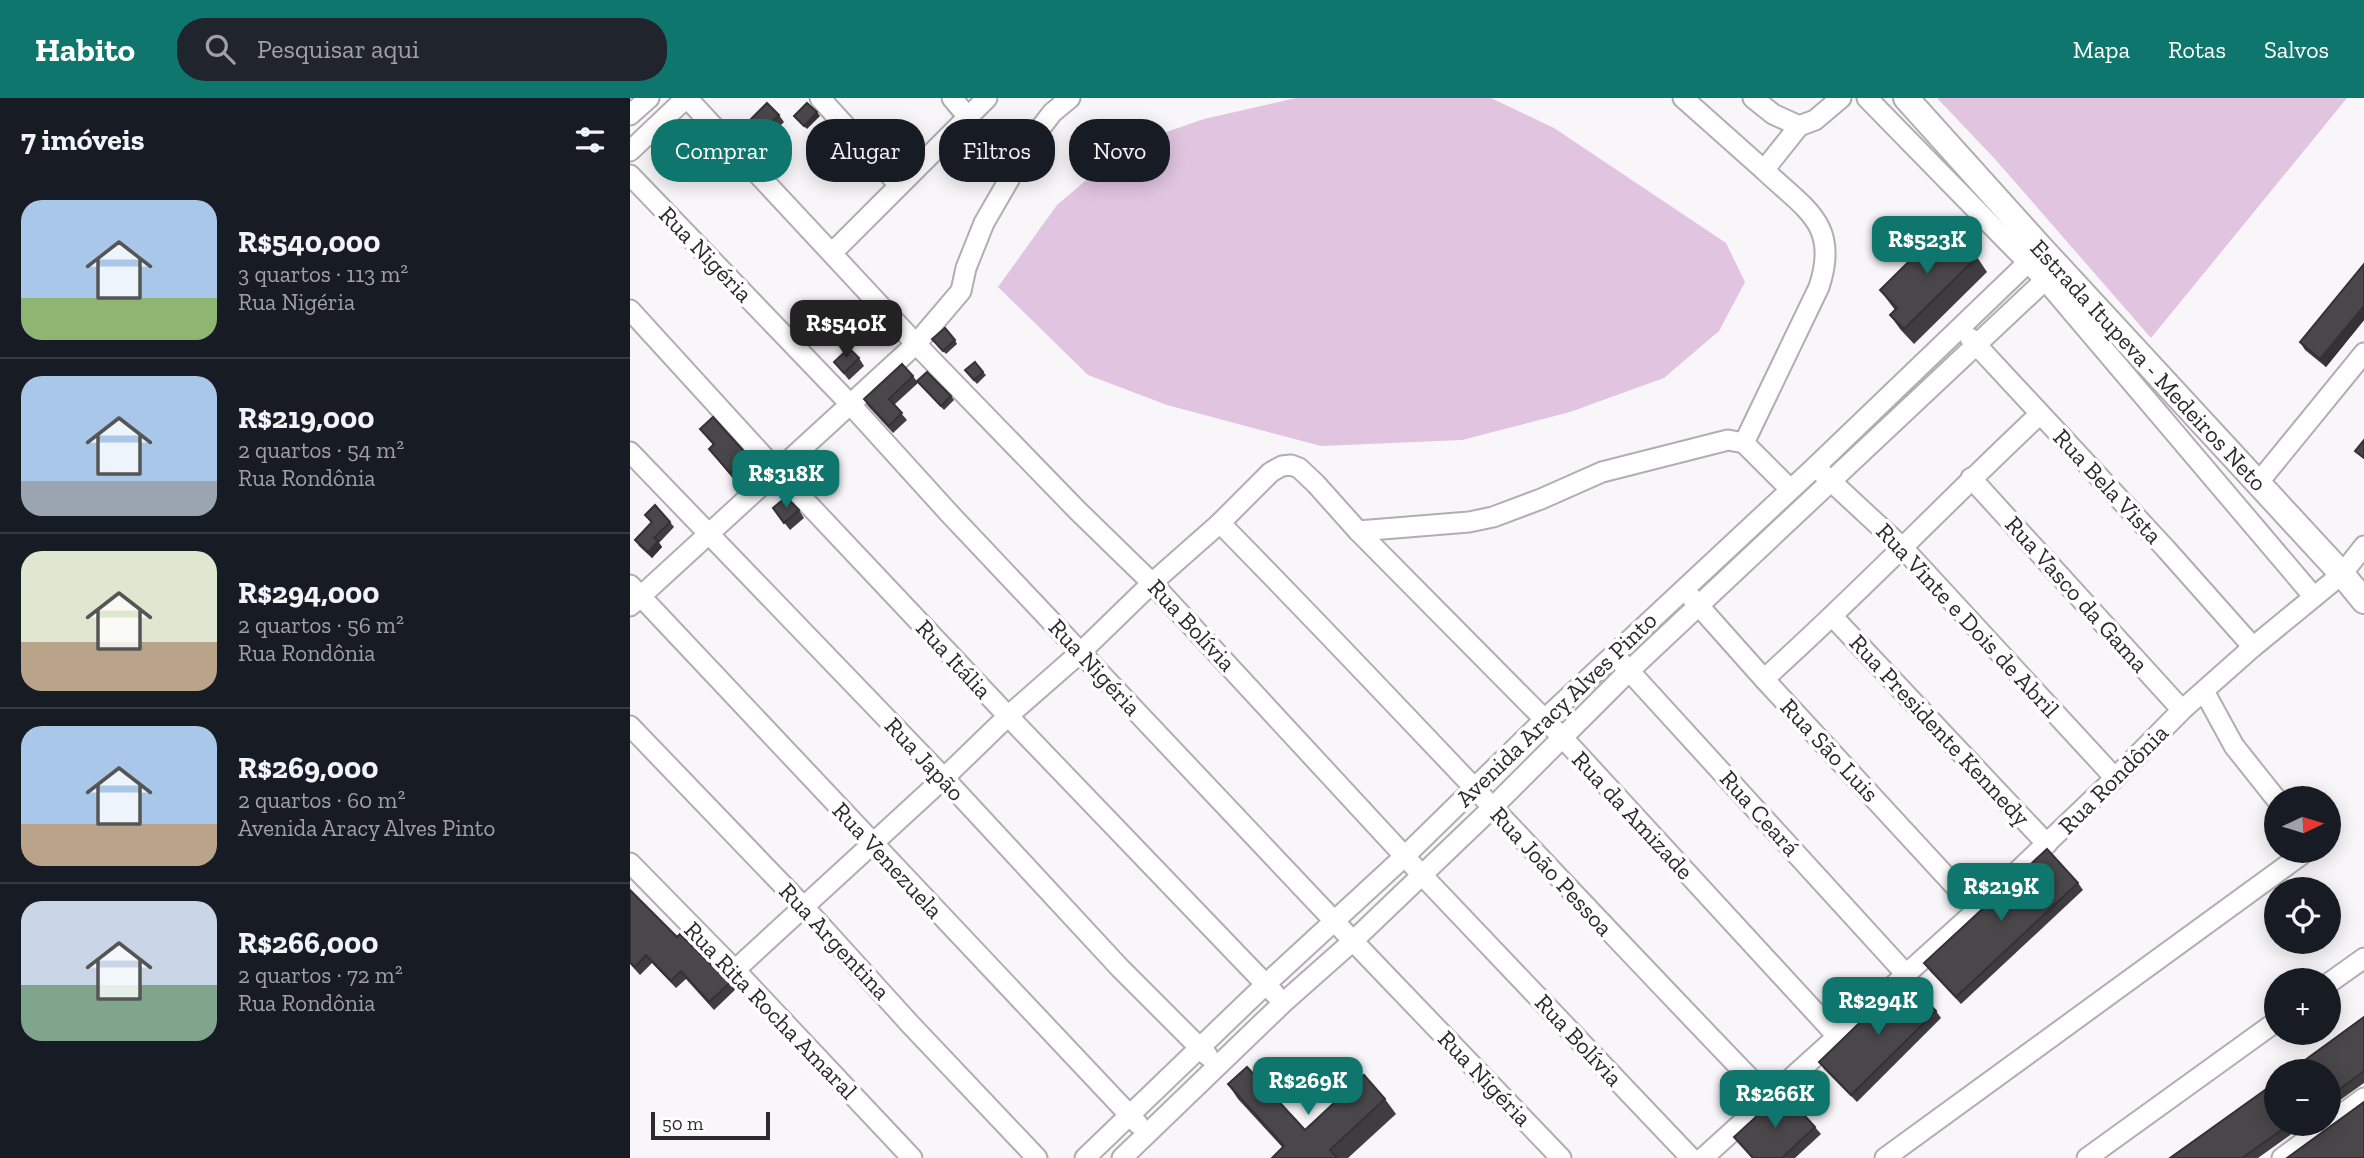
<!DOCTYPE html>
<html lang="pt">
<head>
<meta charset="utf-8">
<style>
	:root { --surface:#171b24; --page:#20242c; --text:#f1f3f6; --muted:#9ea1a6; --line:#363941; --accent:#0f766e }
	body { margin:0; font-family:"Zilla Slab",serif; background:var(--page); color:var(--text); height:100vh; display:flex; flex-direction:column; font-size:26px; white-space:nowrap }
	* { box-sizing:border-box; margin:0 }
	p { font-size:23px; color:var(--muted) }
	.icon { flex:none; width:38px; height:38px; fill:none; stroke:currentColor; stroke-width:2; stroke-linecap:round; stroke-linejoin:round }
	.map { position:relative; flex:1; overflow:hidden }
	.details { display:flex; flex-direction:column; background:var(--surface); width:630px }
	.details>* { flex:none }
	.top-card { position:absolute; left:21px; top:21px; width:665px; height:63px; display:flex; gap:14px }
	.needle { width:46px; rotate:86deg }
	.controls { position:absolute; left:1634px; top:688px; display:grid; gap:14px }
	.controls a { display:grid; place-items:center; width:77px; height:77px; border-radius:50%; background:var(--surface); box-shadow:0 4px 18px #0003; font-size:35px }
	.scale { position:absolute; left:21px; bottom:18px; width:119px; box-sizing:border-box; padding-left:7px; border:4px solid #2c2b2c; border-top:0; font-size:19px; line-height:24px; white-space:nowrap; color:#2c2b2c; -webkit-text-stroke:5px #fff; paint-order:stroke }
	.price { position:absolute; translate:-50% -60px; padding:0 16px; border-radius:14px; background:var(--accent); color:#fff; font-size:23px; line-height:46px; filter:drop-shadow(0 2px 4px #0008) }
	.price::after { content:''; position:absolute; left:50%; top:42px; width:21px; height:16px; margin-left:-10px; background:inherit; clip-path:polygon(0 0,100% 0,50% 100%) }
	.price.current { background:#222; color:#fff }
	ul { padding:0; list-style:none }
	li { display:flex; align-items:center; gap:21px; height:175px; padding:0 21px }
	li+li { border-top:2px solid var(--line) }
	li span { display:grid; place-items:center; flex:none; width:196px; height:140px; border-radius:21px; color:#555 }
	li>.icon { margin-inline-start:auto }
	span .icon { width:84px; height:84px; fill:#fffc; stroke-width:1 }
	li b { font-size:30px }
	h2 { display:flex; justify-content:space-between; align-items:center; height:84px; padding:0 21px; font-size:30px }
	.tag { padding:0 24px; border-radius:28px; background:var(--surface); box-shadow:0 4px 18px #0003; font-size:24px; line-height:63px }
	.tag.current { background:var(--accent); color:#fff }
	header { display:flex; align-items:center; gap:42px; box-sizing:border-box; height:98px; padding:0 35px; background:var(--accent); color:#fff }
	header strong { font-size:33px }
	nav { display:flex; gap:38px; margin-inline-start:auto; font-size:24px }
	.search { width:490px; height:63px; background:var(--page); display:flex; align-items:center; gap:18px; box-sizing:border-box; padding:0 24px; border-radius:28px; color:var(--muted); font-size:26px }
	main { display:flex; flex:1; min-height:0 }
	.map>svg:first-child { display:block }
	.green { fill:#e0c4e0 }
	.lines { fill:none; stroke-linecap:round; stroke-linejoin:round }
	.minor-casing { stroke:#b1aeb1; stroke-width:23 }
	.major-casing { stroke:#b1aeb1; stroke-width:28 }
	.minor { stroke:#fff; stroke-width:19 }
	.major { stroke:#fff; stroke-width:24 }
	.wall { fill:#403d40 }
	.shaded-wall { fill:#343234 }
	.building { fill:#4a474a; stroke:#343234; stroke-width:2 }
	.labels { text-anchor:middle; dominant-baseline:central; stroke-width:7; stroke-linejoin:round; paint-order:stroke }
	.street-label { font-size:24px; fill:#2c2b2c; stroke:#fff }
</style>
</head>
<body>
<header>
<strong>Habito</strong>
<div class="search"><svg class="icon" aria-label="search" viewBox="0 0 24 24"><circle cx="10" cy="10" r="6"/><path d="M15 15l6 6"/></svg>Pesquisar aqui</div>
<nav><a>Mapa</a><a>Rotas</a><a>Salvos</a></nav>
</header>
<main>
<section class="details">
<h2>7 imóveis<svg class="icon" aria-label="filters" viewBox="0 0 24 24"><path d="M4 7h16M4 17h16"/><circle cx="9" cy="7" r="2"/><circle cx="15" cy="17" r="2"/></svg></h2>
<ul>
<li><span style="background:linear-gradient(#a9c7e8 70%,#8fb573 0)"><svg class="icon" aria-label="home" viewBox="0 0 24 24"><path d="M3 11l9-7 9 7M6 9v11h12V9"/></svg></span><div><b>R$540,000</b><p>3 quartos · 113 m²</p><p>Rua Nigéria</p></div></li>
<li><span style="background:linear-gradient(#a9c7e8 75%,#9aa5b1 0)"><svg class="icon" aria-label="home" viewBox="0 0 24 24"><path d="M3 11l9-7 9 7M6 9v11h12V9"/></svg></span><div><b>R$219,000</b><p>2 quartos · 54 m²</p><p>Rua Rondônia</p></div></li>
<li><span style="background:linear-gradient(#dfe7d0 65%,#b9a48a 0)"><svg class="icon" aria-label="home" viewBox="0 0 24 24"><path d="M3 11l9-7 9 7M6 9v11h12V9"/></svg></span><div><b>R$294,000</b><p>2 quartos · 56 m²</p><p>Rua Rondônia</p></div></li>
<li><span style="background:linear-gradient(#a9c7e8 70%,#b9a48a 0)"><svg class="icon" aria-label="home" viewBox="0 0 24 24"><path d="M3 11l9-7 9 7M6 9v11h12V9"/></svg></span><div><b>R$269,000</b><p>2 quartos · 60 m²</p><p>Avenida Aracy Alves Pinto</p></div></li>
<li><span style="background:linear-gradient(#c9d6e8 60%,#7fa58c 0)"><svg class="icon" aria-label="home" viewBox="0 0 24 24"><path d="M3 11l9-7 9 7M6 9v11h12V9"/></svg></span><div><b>R$266,000</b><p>2 quartos · 72 m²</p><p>Rua Rondônia</p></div></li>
</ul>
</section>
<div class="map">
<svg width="1734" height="1060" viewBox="0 0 1734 1060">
	<rect width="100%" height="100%" fill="#f9f6f9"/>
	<g class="green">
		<path d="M666 0H861L924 30 1096 145 1115 184 1089 233 1034 280 940 314 832 342 691 348 537 307 458 277 368 189 427 107 496 48 574 21Z"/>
		<path d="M1307 0H1717L1521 240 1364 60Z"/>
	</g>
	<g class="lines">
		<g class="minor-casing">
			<g id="minor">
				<path d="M57 0 286 246 448 413 522 485 791 776 1061 1060"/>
				<path d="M190 0 269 87"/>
				<path d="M322 0 338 19"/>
				<path d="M1053 0 1134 72"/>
				<path d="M1123 0 1143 16 1169 28 1185 22 1211 0"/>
				<path d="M1237 0 1416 183 1684 499"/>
				<path d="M0 17 19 0"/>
				<path d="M0 53 56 0"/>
				<path d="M0 77 221 307 318 414 723 843 931 1060"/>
				<path d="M203 154 357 0"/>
				<path d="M0 212 147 373 378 618 645 896"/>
				<path d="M1340 240 1536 451 1623 549"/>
				<path d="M1114 345 1189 189C1210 126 1175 111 1134 72L1169 28"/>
				<path d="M0 354 314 680 490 870 578 958"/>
				<path d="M1191 374 1273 450 1485 680"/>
				<path d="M1341 380 1552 612"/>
				<path d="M1628 385 1734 255"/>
				<path d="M590 425C776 614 955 810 1139 1000"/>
				<path d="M728 433 839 424 863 419 911 401 972 374 1098 342 1114 345 1160 391"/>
				<path d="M0 487 508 1026"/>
				<path d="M1061 499 1134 581 1347 812"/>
				<path d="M0 508 286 246 331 193 336 170 354 125 403 40 422 15 440 0"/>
				<path d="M1203 519 1417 746"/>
				<path d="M992 565 1275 875"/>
				<path d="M1134 581C1229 496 1317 403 1410 316"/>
				<path d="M1574 593 1604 648 1647 702"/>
				<path d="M0 628 173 808 280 926 407 1060"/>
				<path d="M0 765 105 872 282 1060"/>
				<path d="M105 872 314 680 378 618 451 554 522 485 590 425 641 374 652 368 661 367 669 370 686 386 728 433 933 640 1208 939"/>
				<path d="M1699 885 1734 860"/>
				<path d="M455 1060 636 886 776 757 915 621 1185 369 1412 151"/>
				<path d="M492 1060 653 905 723 843 862 710 999 573 1429 169"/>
				<path d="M1073 1060 1347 812 1485 680 1552 612 1623 549 1712 476 1734 448"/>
				<path d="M1255 1060 1671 757 1673 752"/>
				<path d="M1457 1060 1647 923"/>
				<path d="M1652 1060 1734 1000"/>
			</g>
		</g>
		<g class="major-casing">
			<path id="major" d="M1276 0 1412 151 1712 476 1734 503"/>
		</g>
		<use href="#minor" class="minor"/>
		<use href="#major" class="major"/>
	</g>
	<g class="wall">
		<path d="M149 17 154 24 129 50 117 38 112 30Z"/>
		<path d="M1347 159 1357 174 1284 246 1270 231 1260 217 1265 212 1250 192Z"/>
		<path d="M1734 166V222L1696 269 1675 252 1670 244Z"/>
		<path d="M302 241 325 242 327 246 316 256Z"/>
		<path d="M229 260 234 268 219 282 204 264Z"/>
		<path d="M353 274 356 277 347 286 338 276Z"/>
		<path d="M283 278 288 285 264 307 277 322 263 335 238 308 234 301Z"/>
		<path d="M287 283 321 298 324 302 314 312Z"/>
		<path d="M70 331 119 359 124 366 104 382 79 351 83 347Z"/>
		<path d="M143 410 169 412 174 420 160 432Z"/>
		<path d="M15 417 40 424 44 429 29 445 32 449 22 460 9 448 5 442 21 425Z"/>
		<path d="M1448 785 1453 792 1331 906 1300 873 1294 865Z"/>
		<path d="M0 792 47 839 101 884 106 891 84 912 56 881 46 890 22 865 10 877 0 866Z"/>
		<path d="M1306 913 1311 920 1227 1004 1194 971 1189 964Z"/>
		<path d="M1734 919V985L1699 1010V973Z"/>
		<path d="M598 986 675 1032 755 1001 766 1016 718 1060H642L653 1050 608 1001Z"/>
		<path d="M1647 1026H1673L1674 1027 1628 1060H1540Z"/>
		<path d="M1185 1029 1191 1036 1165 1060H1122L1104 1039Z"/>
	</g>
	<g class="shaded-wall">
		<path d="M187 14 190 18 177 31 174 28Z"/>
		<path d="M1734 208V222L1696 269 1690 261Z"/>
		<path d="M28 443 32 449 22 460 18 454Z"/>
	</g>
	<g class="building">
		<path d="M137 5 149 17 124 42 112 30Z"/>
		<path d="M177 5 187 14 174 28 164 18Z"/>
		<path d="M1316 127 1347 159 1274 231 1260 217 1267 210 1250 192Z"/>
		<path d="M1734 166V208L1690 261 1670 244Z"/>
		<path d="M315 230 325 242 313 253 302 241Z"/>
		<path d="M219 250 229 260 214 275 204 264Z"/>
		<path d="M345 264 353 274 344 282 335 272Z"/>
		<path d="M272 266 283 278 259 301 272 315 259 328 234 301Z"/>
		<path d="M297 274 321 298 311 308 287 283Z"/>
		<path d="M83 319 119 359 100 375 79 351 84 346 70 331Z"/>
		<path d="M1734 342V360L1725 353Z"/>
		<path d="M156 399 169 412 154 425 143 410Z"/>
		<path d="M25 407 40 424 24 440 28 443 18 454 5 442 22 424 15 417Z"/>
		<path d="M1417 751 1448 785 1326 899 1294 865Z"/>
		<path d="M0 792 47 839 50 836 84 870 86 868 101 884 79 904 51 873 41 883 16 857 5 869 0 864Z"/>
		<path d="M1275 881 1306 913 1221 997 1189 964Z"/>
		<path d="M1734 919V973L1699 999V973H1671L1667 968Z"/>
		<path d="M617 969 675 1032 734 977 755 1001 700 1052 707 1060H642L654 1048 598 986Z"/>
		<path d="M1645 985 1647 988V1026H1660L1612 1060H1540Z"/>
		<path d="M1153 994 1185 1029 1152 1060H1123L1104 1039Z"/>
		<path d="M1734 1004V1060H1657Z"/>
	</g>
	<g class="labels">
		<g class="street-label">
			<text transform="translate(76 156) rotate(46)">Rua Nigéria</text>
			<text transform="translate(1519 267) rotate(47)">Estrada Itupeva - Medeiros Neto</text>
			<text transform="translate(1478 388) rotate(47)">Rua Bela Vista</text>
			<text transform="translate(1447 496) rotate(48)">Rua Vasco da Gama</text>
			<text transform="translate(1338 522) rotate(47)">Rua Vinte e Dois de Abril</text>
			<text transform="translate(562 527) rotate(47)">Rua Bolívia</text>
			<text transform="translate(324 561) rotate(47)">Rua Itália</text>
			<text transform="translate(465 569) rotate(47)">Rua Nigéria</text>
			<text transform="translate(926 611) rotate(-44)">Avenida Aracy Alves Pinto</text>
			<text transform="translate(1310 632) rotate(47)">Rua Presidente Kennedy</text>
			<text transform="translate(1200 652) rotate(47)">Rua São Luis</text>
			<text transform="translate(295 661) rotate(47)">Rua Japão</text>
			<text transform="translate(1483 681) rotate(-45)">Rua Rondônia</text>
			<text transform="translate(1130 715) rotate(48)">Rua Ceará</text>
			<text transform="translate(1003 717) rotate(47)">Rua da Amizade</text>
			<text transform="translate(258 762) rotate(47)">Rua Venezuela</text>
			<text transform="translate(922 773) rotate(47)">Rua João Pessoa</text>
			<text transform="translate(205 843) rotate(47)">Rua Argentina</text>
			<text transform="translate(141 912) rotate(46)">Rua Rita Rocha Amaral</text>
			<text transform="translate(949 942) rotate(47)">Rua Bolívia</text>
			<text transform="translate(855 980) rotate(46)">Rua Nigéria</text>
		</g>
	</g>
</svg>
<div class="controls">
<a><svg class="needle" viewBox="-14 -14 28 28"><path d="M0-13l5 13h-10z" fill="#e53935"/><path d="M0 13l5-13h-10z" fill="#9ea1a6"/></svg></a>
<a><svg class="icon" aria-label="locate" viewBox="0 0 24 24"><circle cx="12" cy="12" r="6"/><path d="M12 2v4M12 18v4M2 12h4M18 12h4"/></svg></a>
<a>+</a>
<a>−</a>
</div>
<div class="scale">50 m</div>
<b class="price" style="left:1297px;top:178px">R$523K</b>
<b class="price current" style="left:216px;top:262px">R$540K</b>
<b class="price" style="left:156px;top:412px">R$318K</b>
<b class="price" style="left:1371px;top:825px">R$219K</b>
<b class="price" style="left:1248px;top:939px">R$294K</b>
<b class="price" style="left:678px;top:1019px">R$269K</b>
<b class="price" style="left:1145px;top:1032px">R$266K</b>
<div class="top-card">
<a class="tag current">Comprar</a>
<a class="tag">Alugar</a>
<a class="tag">Filtros</a>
<a class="tag">Novo</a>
</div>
</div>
</main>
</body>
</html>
